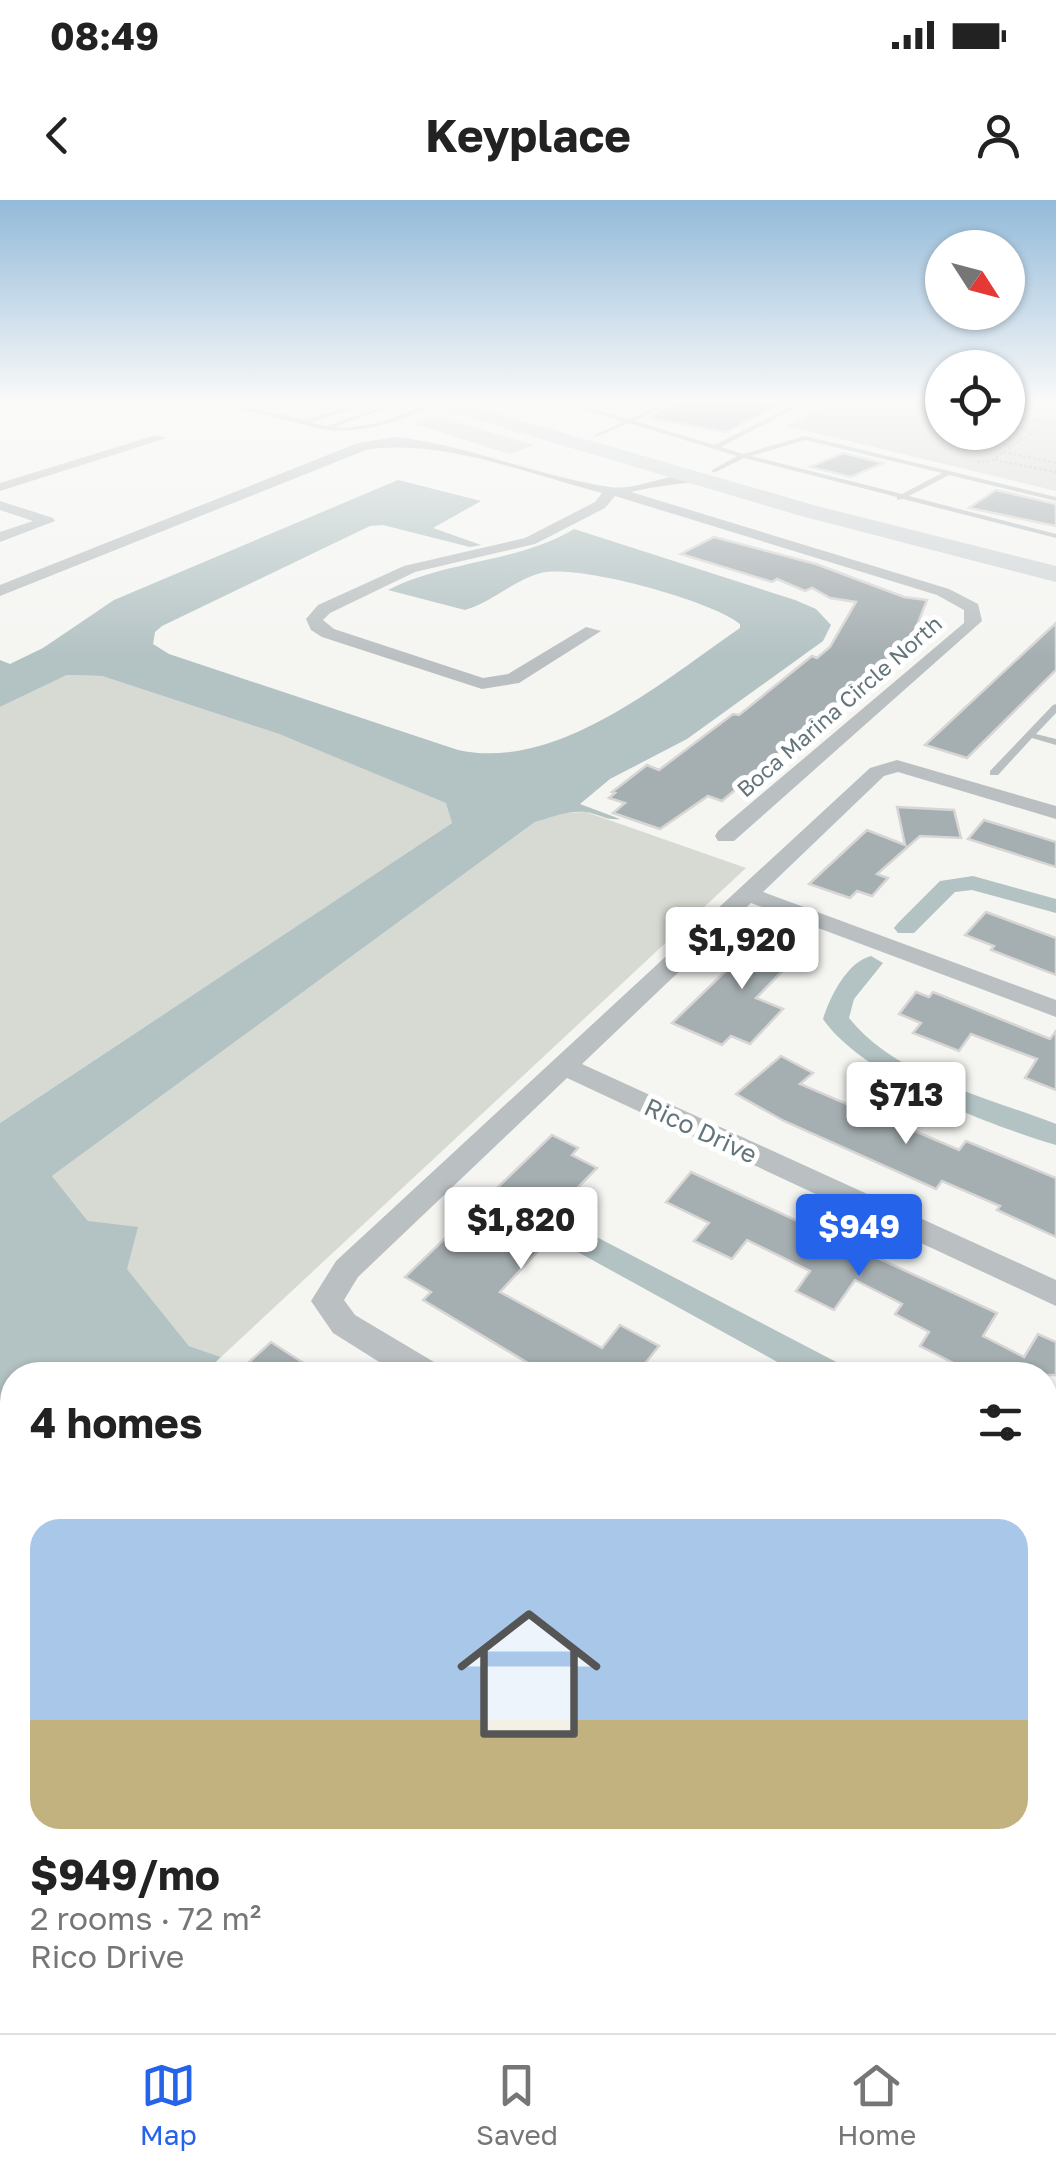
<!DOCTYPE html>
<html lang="en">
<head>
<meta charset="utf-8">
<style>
	:root { --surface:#fff; --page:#f2f2f2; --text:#222; --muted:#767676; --line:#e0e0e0; --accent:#2563eb }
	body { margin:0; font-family:"Golos Text",sans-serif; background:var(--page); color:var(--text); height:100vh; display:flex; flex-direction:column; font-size:38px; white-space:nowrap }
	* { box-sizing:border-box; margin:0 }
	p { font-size:32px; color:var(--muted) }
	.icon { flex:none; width:55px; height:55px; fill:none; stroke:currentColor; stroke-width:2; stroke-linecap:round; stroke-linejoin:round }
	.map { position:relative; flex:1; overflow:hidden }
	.sheet { position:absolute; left:0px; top:1162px; width:1058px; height:672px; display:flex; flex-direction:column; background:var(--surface); border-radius:40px 40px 0 0; box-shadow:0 2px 8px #0004 }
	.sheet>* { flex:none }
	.needle { width:65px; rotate:126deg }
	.fabs { position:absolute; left:925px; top:30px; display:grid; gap:20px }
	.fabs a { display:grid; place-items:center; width:100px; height:100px; border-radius:50%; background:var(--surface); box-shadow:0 2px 8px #0004; font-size:50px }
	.price { position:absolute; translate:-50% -85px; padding:0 22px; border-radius:10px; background:#fff; color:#222; font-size:32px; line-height:65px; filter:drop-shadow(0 2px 5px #0008) }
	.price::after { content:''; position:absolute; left:50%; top:60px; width:30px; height:22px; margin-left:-15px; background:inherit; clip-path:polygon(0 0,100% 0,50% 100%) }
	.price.current { background:var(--accent); color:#fff }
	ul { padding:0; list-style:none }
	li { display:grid; align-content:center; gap:20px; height:530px; padding:0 30px }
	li+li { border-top:2px solid var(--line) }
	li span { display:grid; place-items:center; height:310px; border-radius:30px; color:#555 }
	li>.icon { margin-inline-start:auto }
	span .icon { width:180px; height:180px; fill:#fffc; stroke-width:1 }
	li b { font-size:42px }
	h2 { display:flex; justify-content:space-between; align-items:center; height:120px; padding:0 30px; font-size:42px }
	.status { display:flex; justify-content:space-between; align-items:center; height:70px; padding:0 50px; background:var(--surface); direction:ltr }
	.status svg { height:28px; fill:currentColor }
	header { display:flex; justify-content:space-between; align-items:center; height:130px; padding:0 30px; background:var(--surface); font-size:45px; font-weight:700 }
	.tab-bar { display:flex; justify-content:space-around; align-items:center; height:140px; border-top:2px solid var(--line); background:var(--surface); font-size:28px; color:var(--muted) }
	.tab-bar a { display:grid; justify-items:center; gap:5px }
	.tab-bar .current { color:var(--accent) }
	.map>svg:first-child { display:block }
	.green { fill:#d6dad2 }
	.water { fill:#b3c2c3 }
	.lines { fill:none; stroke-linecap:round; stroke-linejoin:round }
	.canal { fill:#b3c2c3; fill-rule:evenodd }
	.building { fill:#a5aeb1; stroke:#d7d6d5; stroke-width:2.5 }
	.path { stroke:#b5b9ba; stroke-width:2.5; stroke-dasharray:2.5 2.5; stroke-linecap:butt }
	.lane { fill:#bac0c2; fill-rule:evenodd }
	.street { fill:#bac0c2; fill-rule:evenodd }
	.primary { fill:#d1d6d8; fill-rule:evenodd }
	.labels { text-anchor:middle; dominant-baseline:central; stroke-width:10; stroke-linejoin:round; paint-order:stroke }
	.far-street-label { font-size:22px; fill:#63757a; stroke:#fff }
	.street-label { font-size:25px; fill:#63757a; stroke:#fff }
</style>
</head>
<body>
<div class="status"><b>08:49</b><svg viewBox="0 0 49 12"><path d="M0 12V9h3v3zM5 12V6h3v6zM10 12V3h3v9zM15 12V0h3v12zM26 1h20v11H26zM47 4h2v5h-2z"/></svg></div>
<header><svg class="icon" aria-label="back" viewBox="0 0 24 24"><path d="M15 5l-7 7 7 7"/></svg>Keyplace<svg class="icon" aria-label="person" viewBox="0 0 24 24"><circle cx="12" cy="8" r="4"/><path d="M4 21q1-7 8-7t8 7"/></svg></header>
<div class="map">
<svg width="1056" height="1833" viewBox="0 0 1056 1833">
	<rect width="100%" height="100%" fill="#f5f5f2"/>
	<g class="green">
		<path d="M831 202H942V232H1008V202H1056V291L787 226Z"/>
		<path d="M436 216 534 245 510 254 412 223Z"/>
		<path d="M67 475 102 476 279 534 447 603 452 623 0 923V507Z"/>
		<path d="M586 612 746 668 221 1157 189 1146 52 976 535 622 563 613Z"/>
	</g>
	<path class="water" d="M398 280 481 301 433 328 481 345 470 347 383 325 370 326 162 426 155 432 153 444 169 454 458 550C557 572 663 481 740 428V424C710 400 578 364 541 373 514 380 492 402 465 410L388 390C447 360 518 363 574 329L795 400 816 409 831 425 823 441 687 539 610 579 580 604 620 619C607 621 599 614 586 612 569 610 551 617 535 622L52 976 88 1021 138 1027 127 1069 189 1146 221 1157 202 1175H12V1822H820L826 1833H0V923L452 623 446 603 279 534 102 476 67 475 0 507V460L10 464 43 448 114 400Z"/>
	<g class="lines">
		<g class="canal">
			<path d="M973 676 1056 699V713L972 690 955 692 914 733H898L894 728 898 723 940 681Z"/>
			<path d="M871 756 883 763 854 799 849 818C896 877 989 898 1056 924V945C989 925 863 877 823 819 830 797 847 762 871 756Z"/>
			<path d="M587 1032 842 1165 847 1175H801L576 1051 572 1043 576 1035Z"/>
			<path d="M1045 1314 1056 1318V1358L1045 1354Z"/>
			<path d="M1056 1506V1549L1045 1553V1510Z"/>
		</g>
	</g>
	<g class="building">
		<path d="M677 202H785L726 232 649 218Z"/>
		<path d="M843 253 883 263 851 277 810 267Z"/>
		<path d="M996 290 1056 304V326L969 308Z"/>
		<path d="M714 337 816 364 904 397 927 400 903 461H898L873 482 868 481 825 517 833 520 814 537 803 533 722 601 708 596 660 629 613 613 625 603 609 598 615 593 612 592 647 565 659 570 733 514 739 515 812 456 817 458 830 447 856 402 830 398 812 388 805 391 777 379 772 382 681 354Z"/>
		<path d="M1056 423V470L967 558 925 545Z"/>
		<path d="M897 607 954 610 961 638 920 636 877 674 888 678 872 696 857 691 850 698 809 684 867 630 905 645Z"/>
		<path d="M984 620 1056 642V667L968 639Z"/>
		<path d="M986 712 1056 738V775L991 750 994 746 965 735Z"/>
		<path d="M761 729 806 747 756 798 783 809 750 844 731 836 722 845 672 823 737 760 731 758Z"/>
		<path d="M916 792 929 797 933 792 1050 839 1056 831V890L1025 878 1037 859 971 834 959 851 913 833 921 823 899 814Z"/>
		<path d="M781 856 813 873 800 884 877 917 884 908 908 919 903 926 959 950 966 941 1056 978V1037L997 1010 1000 1006 942 981 936 989 784 921 736 894Z"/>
		<path d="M552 935 578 948 572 955 597 968 542 1024 556 1032 500 1092 602 1148 620 1125 659 1146 636 1175H548L423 1100 431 1092 405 1077Z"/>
		<path d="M691 972 997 1113 983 1136 1024 1157 1038 1134 1056 1142V1175H977L920 1146 929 1132 895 1114 902 1104 855 1080 834 1110 796 1091 810 1071 747 1040 732 1059 694 1041 709 1023 666 1002Z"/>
		<path d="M271 1142 322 1175H235Z"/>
	</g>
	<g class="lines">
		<g class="path">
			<path d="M879 202 942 214"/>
			<path d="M1008 215 1056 225"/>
			<path d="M806 222 842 202"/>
			<path d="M1004 252 1056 263"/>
			<path d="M995 260 1056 272"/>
			<path d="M977 262 991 261 1033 232 1008 224"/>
		</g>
		<g class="lane">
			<path d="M213 202H223L306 220 362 202H370L311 223 327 226 395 202H403L334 227C369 230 400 215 432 202H439C405 221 366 233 326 230Z"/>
			<path d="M578 202H586L581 205 628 219 667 202H674L635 221 714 245 800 202H807L721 247 743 254 805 236 1056 297V301L949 275 909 296 1056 334V338L903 299 897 300V297L744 258 716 272H712V270L737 256 629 223 595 237V235L623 222 572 205ZM805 240 942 273 902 294 751 256Z"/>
			<path d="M1056 504V513L1036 534 1056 539V545L1032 538 998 575H990V571L1053 505Z"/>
		</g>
		<g class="street">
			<path d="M156 235 167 238 0 291V283Z"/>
			<path d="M397 237C470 246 538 276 610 287 640 291 670 270 702 275V281C678 284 655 286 631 292L949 389 978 404 982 421 734 641H718L715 636 718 631 964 423V410L937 395 615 296 605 308 535 344 415 372 330 413 323 420 334 429 483 478 508 474 586 427 601 431 519 483 482 489 322 437 311 430 306 419 318 405 404 366 525 338 595 302 602 293C529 274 440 238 366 250L0 396V385L358 243Z"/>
			<path d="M0 301 53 318 55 321 0 342V332L33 321 0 310Z"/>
			<path d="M897 560 1056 606V619L898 572 884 576 763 692 1056 800V817L751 703 582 864 1056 1080V1106L567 878 358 1077 344 1100 355 1115 439 1165 444 1175H400L333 1133 311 1101 336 1061 870 568Z"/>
		</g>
		<path class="primary" d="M427 202H457L817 306 1056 366V382L801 316 430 206Z"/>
	</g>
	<linearGradient id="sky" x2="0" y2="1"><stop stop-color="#93bad9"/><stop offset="0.44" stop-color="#fafaf9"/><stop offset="1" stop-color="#fafaf9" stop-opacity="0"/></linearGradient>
	<rect width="1056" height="458" fill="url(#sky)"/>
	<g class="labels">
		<g class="far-street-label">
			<text transform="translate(839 506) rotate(-41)">Boca Marina Circle North</text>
		</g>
		<g class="street-label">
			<text transform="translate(701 930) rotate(25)">Rico Drive</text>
		</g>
	</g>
</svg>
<div class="fabs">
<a><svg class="needle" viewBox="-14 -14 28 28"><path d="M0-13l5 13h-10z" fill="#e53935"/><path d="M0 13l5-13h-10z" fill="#767676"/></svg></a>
<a><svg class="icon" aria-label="locate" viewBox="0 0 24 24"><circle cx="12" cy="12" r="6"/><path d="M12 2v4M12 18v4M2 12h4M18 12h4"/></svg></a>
</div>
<b class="price" style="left:742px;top:792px">$1,920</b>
<b class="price" style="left:906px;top:947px">$713</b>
<b class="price" style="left:521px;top:1072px">$1,820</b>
<b class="price current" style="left:859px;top:1079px">$949</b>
<section class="sheet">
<h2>4 homes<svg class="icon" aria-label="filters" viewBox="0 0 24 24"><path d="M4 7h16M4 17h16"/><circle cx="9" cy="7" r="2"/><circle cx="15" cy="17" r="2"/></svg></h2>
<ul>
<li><span style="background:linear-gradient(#a9c7e8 65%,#c2b280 0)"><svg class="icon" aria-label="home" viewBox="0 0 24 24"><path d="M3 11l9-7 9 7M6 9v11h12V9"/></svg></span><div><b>$949/mo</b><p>2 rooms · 72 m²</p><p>Rico Drive</p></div></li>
</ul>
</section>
</div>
<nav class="tab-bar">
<a class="current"><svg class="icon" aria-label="map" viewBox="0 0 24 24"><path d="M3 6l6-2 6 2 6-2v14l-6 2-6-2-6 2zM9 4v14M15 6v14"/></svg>Map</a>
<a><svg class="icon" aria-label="saved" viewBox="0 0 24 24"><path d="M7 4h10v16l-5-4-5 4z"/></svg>Saved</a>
<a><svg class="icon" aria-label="home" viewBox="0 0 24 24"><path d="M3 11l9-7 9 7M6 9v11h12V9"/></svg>Home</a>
</nav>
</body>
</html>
